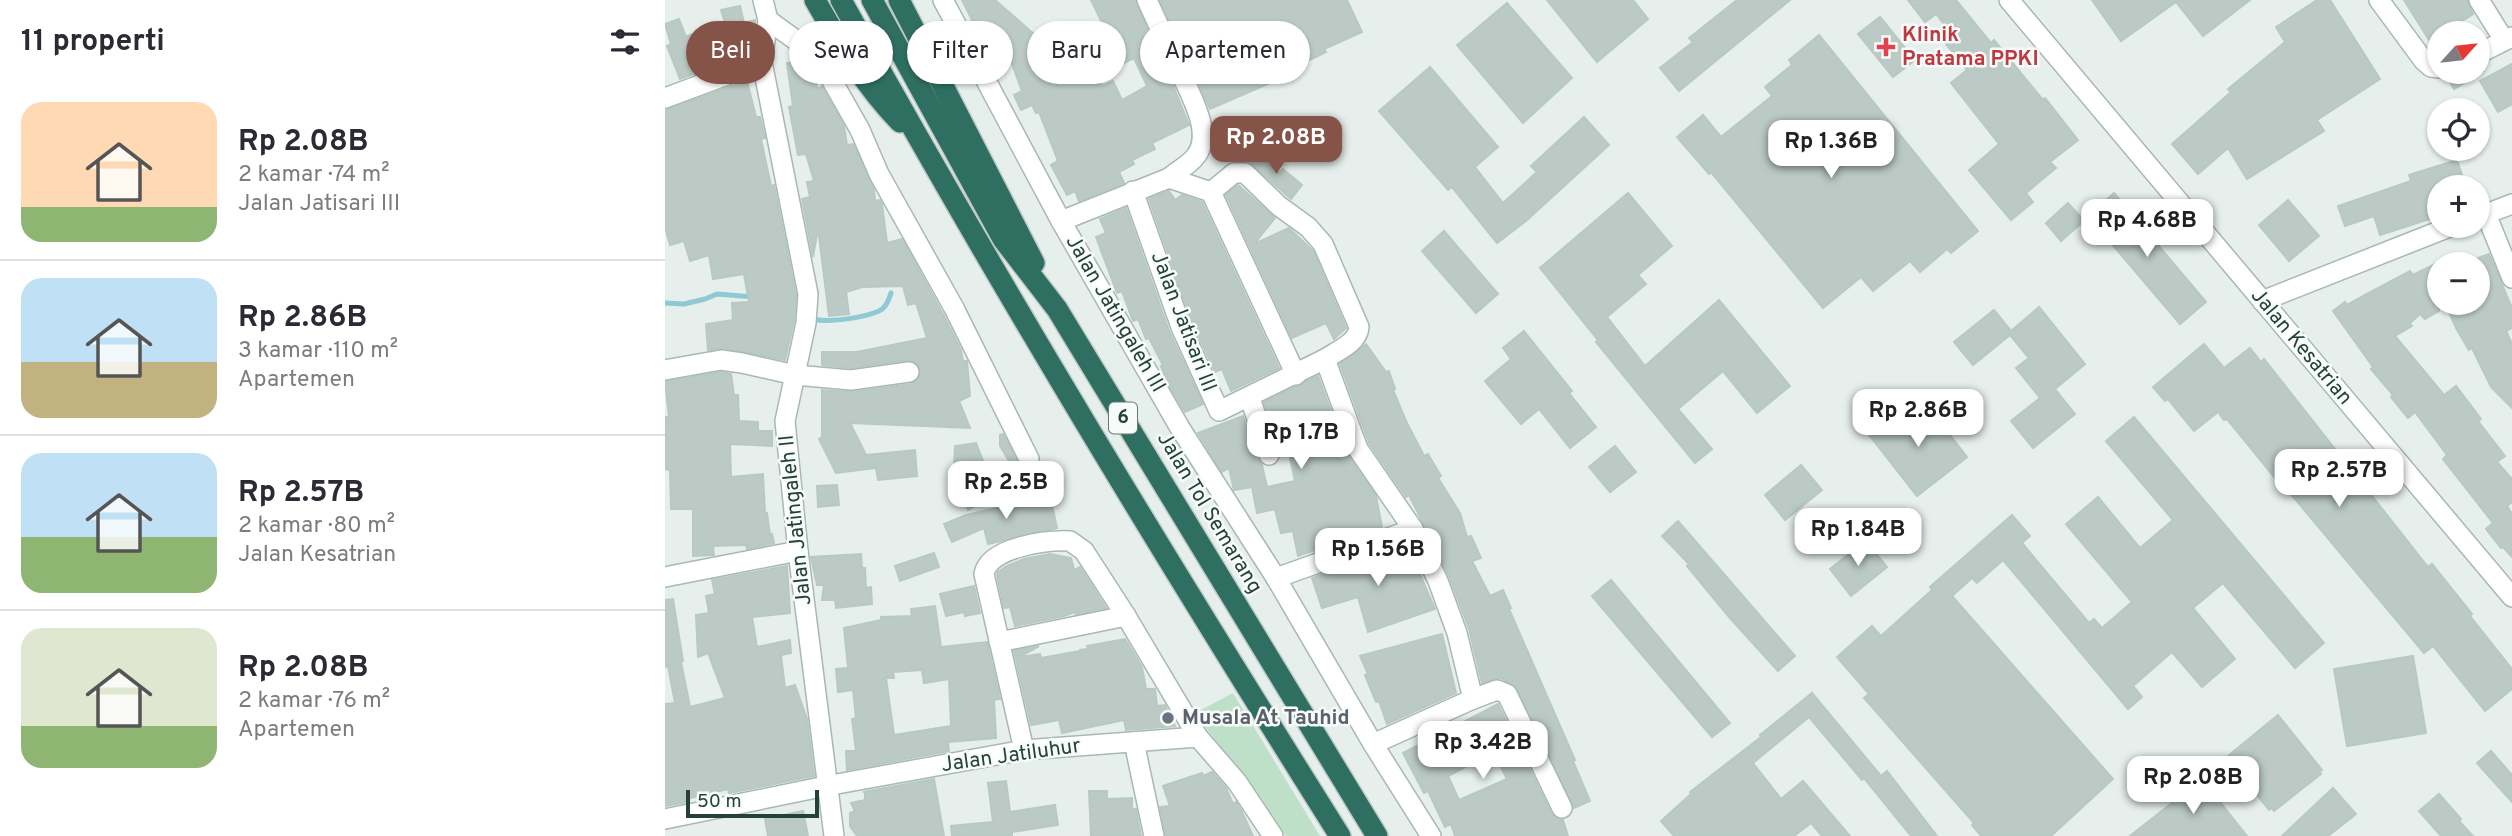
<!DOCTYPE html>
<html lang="id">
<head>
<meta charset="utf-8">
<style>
	:root { --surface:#fff; --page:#f2f2f3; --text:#2b2b33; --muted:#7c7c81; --line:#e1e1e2; --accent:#855347 }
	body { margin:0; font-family:Overpass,sans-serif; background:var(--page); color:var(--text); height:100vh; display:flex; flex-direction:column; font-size:26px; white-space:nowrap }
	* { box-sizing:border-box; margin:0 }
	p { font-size:23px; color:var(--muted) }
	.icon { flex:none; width:38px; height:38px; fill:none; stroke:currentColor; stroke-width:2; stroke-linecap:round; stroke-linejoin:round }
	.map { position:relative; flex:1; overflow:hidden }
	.panel { display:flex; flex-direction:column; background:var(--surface); width:665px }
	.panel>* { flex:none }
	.hud { position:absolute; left:21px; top:21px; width:665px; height:63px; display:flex; gap:14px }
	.needle { width:46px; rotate:63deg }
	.tools { position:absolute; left:1762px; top:21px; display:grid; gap:14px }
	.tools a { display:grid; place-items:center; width:63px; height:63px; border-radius:50%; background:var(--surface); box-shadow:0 2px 5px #0004; font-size:35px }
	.scale { position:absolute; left:21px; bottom:18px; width:133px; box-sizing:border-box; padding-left:7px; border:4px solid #24423a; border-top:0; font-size:19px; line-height:24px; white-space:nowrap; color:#24423a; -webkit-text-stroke:5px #f7fbf9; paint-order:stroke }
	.price { position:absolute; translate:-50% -60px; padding:0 16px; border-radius:14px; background:#fff; color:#222; font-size:23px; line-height:46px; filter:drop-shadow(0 2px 4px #0008) }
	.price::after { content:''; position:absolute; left:50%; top:42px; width:21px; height:16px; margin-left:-10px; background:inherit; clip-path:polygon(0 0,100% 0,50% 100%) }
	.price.on { background:var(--accent); color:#fff }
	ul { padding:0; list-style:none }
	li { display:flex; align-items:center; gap:21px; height:175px; padding:0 21px }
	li+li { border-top:2px solid var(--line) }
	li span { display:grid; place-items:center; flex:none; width:196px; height:140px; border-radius:21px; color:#555 }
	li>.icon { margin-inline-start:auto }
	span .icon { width:84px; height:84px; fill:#fffc; stroke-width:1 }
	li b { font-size:30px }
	h2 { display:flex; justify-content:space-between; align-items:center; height:84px; padding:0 21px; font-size:30px }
	.tag { padding:0 24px; border-radius:32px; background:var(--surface); box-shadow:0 2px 5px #0004; font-size:24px; line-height:63px }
	.tag.on { background:var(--accent); color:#fff }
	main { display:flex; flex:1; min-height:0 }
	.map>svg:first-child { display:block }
	.green { fill:#bfe0c8 }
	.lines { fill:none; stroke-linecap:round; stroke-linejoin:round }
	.stream { stroke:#8ec9d4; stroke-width:5 }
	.building { fill:#bbcac4; stroke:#b8c9c2; stroke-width:2; fill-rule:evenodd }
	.minor-casing { stroke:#a8b8b2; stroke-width:22 }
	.highway-casing { stroke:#c2cac8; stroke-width:24 }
	.minor { stroke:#fff; stroke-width:19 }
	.highway { stroke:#2f6f62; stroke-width:21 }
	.health-dot { fill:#e0444e; stroke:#f7fbf9; stroke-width:2.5 }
	.worship-dot { fill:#6b7280; stroke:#f7fbf9; stroke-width:2.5 }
	.labels { text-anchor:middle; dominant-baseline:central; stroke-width:5; stroke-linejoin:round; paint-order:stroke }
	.shield { fill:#f7fbf9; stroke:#637a73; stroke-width:2 }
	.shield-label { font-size:19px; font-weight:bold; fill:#24423a }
	.health-label { font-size:21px; font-weight:bold; fill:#be3a42; stroke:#f7fbf9; text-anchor:start }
	.street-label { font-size:21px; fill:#24423a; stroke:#f7fbf9 }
	.worship-label { font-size:21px; font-weight:bold; fill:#5b616d; stroke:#f7fbf9; text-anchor:start }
</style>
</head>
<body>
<main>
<section class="panel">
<h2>11 properti<svg class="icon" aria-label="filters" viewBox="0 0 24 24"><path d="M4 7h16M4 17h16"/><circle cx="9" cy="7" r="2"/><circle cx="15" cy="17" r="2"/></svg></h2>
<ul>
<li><span style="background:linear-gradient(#ffd9b3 75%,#8fb573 0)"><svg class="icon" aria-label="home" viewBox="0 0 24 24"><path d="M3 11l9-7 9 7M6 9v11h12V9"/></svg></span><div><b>Rp 2.08B</b><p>2 kamar · 74 m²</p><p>Jalan Jatisari III</p></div></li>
<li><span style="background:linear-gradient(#bfe0f5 60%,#c2b280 0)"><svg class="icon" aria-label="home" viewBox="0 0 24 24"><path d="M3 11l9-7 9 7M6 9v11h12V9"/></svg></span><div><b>Rp 2.86B</b><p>3 kamar · 110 m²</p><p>Apartemen</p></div></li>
<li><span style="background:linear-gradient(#bfe0f5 60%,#8fb573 0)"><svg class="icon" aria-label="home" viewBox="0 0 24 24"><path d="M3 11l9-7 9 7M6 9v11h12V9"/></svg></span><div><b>Rp 2.57B</b><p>2 kamar · 80 m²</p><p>Jalan Kesatrian</p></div></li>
<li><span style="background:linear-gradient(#dfe7d0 70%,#8fb573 0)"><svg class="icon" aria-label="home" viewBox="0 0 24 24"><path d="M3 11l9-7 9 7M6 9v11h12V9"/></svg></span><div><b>Rp 2.08B</b><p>2 kamar · 76 m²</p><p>Apartemen</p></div></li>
</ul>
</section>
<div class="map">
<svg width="1847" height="836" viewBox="0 0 1847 836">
	<rect width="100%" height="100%" fill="#e6efeb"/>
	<path class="green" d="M568 693 655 836H621L530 713Z"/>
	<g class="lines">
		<g class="stream">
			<path d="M0 303 19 304 40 299 52 294 89 297"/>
			<path d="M147 319C163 323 198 318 214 311 221 308 224 300 226 293"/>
		</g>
	</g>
	<g class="building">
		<path d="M297 0H330L370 35 386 29 393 46 397 44 407 70 418 61 438 86 448 81 457 100 482 86 469 58 457 64 426 0H470L493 54 498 58 507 60 502 67 503 73 524 125 487 143 490 149 467 160 469 164 454 172 459 183 414 201 410 191 402 195 386 165 393 161 374 112 371 113 367 105 356 110 349 95 357 91 341 48 330 56 304 24 307 20Z"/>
		<path d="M495 0H682L697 32 659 49 661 52 617 73 619 77 545 109 525 63 521 59 511 57 516 50 515 44Z"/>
		<path d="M882 0H968L983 19 932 62Z"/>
		<path d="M1072 0H1125L1014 91 995 68 1028 42 1024 38Z"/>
		<path d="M1243 0H1291L1326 43 1329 40 1378 100 1380 98 1413 140 1385 162 1391 168 1361 193 1368 202 1346 220 1304 170 1334 144 1286 83 1302 70 1281 44 1289 37 1271 14 1260 22Z"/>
		<path d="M1427 0H1585L1538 36 1511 2 1456 41Z"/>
		<path d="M1652 0H1665L1715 79 1652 120 1659 131 1582 179 1563 148 1533 174 1507 144 1566 92 1563 89 1620 42 1611 27Z"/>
		<path d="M1739 0H1802L1808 14 1792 24 1797 33H1774V56Z"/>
		<path d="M842 3 907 78 858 123 792 45Z"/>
		<path d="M75 6 79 23 90 20 87 44 74 47 76 57 15 79 2 46 6 44 0 24 14 19 21 37 44 27 60 23 56 10Z"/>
		<path d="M1215 17 1250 60 1228 77 1193 34Z"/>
		<path d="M1154 35 1313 231 1286 253 1282 249 1255 272 1245 261 1208 291 1196 277 1158 308 1046 172 1044 174 1012 137 1038 115 1056 137 1107 96 1100 87 1127 65 1124 60Z"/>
		<path d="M137 61 150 76 152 89 157 87 179 126 182 145 188 144 209 190 210 201 215 200 217 204 222 243 237 239 278 314 296 350 298 361H302L305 396 294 401 305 428 185 423 201 455 250 450 252 476 213 480 211 468 171 473 154 439 157 437V390L188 392 246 384 252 381 256 371 253 364 243 360 186 368 157 365V352H192L262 338 251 303 243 305 238 286 197 287 181 292 184 314 164 316 153 228 148 257 137 199 145 197 142 182 149 181 141 154 133 155 124 107 128 106 122 63Z"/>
		<path d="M1847 64V104L1833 112 1815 81Z"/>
		<path d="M765 67 833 147 810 167 838 203 872 172 866 166 919 117 944 145 861 221 832 243 787 187 783 190 714 111Z"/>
		<path d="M1788 72H1817L1789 89 1782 77Z"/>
		<path d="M82 81 91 117H95L100 138 96 139 106 186 109 185 131 295 129 321 120 360 58 348 43 350 41 324 68 320 67 303 84 302 79 274 48 279 44 255 25 261 19 241 5 245 0 227V110Z"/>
		<path d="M594 152 614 173 618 169 637 185 626 199 584 162Z"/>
		<path d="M1792 160 1801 187H1774V216L1715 235 1709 216 1680 226 1673 206 1746 181 1744 175Z"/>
		<path d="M573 185 610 218 589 244 624 228 648 251 681 328 669 339 661 323 627 338 561 195Z"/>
		<path d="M504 191 510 200 517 195 537 202 614 368 566 391 557 369 550 372 527 322 484 199Z"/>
		<path d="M963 193 1007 246 973 275 981 284 942 317 980 366 1054 300 1125 386 1092 413 1058 371 1013 409 1047 449 1030 463 931 342 933 340 875 268Z"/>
		<path d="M1449 193 1541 302 1515 324 1423 216Z"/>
		<path d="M1623 200 1654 236 1624 261 1594 225Z"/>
		<path d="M1403 203 1419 221 1396 241 1381 223Z"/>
		<path d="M461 208 504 331 538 404 520 412 501 380 496 366 498 365 484 338 481 339 473 319 468 321 457 291 452 293 431 237 441 233 435 219Z"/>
		<path d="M779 231 833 294 811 313 757 251Z"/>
		<path d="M1824 254 1847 308V328L1841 331 1847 344V408L1826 387 1807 348 1804 350 1791 328 1780 303H1813V258Z"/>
		<path d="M1774 262V311L1760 319 1755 314 1745 323 1747 326 1730 336 1779 395 1791 386 1816 419 1813 421 1840 456 1832 462 1847 479V502L1842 506 1847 514V557L1838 547 1836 548 1821 529 1828 523 1778 459 1782 455 1750 412 1743 418 1726 397 1728 395 1706 369 1708 367 1668 311 1680 302 1682 305 1702 294 1703 296 1702 294 1745 271 1748 275Z"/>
		<path d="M1374 307 1420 364 1390 389 1410 414 1368 448 1346 421 1375 398 1351 368 1364 358 1345 335 1308 365 1289 342 1329 310 1346 331Z"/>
		<path d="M859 331 907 391 904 393 931 427 905 448 874 409 856 424 820 381 846 359 838 348Z"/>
		<path d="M701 344 721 372 724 371 730 389 728 390 741 421 759 456 763 454 776 476 773 478 795 513 802 537 806 536 816 558 807 561 825 596 838 590 846 608 844 609 910 760 908 761 925 801 909 808 852 688 836 678 817 683 804 629 784 576 744 495 741 497 704 443 675 364 689 355Z"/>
		<path d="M1539 344 1559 368 1585 348 1596 362 1599 359 1763 567 1767 564 1807 614 1805 616 1847 669V689L1820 711 1768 646 1759 653 1625 493 1623 494 1562 419 1559 420 1553 412 1529 431 1503 399 1500 401 1488 387Z"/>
		<path d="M56 372 66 374 69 395H73L74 421 93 422V431H107V446L65 444 66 477 98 474 100 513H102L105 535 107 534 109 543 82 549 81 545 48 546 49 555 28 556V509H6L5 470 0 469V417H4L0 382Z"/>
		<path d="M653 376 682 454 711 496 717 527 633 556 628 531 616 533 610 509 592 513 587 487 569 490 564 468 557 472 533 433 578 416 592 459 597 465 602 487 630 481 624 453 616 454 599 402Z"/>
		<path d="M1264 408 1302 457 1252 496 1201 431 1223 414 1236 430Z"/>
		<path d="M1469 417 1659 643 1630 668 1558 583 1528 608 1570 659 1537 687 1507 652 1468 686 1477 697 1463 709 1338 560 1312 583 1307 578 1287 596 1448 779 1386 836H1316L1307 825 1309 823 1199 698 1204 694 1172 657 1207 626 1216 636 1267 590 1265 587 1347 515 1365 536 1357 543 1424 623 1429 619 1437 628 1467 602 1401 524 1433 497 1475 548 1508 520 1441 441Z"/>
		<path d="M338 434 357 469 364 471 371 469 372 471 356 481 335 446V435Z"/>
		<path d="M311 443 331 494 303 510 287 468 289 467 290 446Z"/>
		<path d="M950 446 971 472 945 492 924 467Z"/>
		<path d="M1136 465 1157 490 1120 520 1100 495Z"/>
		<path d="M172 485 174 505 153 507 152 486Z"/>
		<path d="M385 496 392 528 323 544 319 528 287 542 279 524 301 515Z"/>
		<path d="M1013 521 1130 656 1113 671 1064 617 1022 566 1024 564 997 536Z"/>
		<path d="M1201 541 1222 567 1186 596 1165 569Z"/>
		<path d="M742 545 770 609 703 632 693 597 657 608 647 578Z"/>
		<path d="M269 553 274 567 235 581 230 566Z"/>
		<path d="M196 554 197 568H200L201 588 206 587 207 604 171 608 170 600H157L159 585H152L146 557Z"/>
		<path d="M385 554 406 558 409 570 415 567 441 608 411 614 410 612 399 616 350 626 345 607 339 608 332 575 333 572 342 566 359 559Z"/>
		<path d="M122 566 125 613 87 617 92 647 125 640 126 653 116 655 120 688 130 685 142 719 149 776 64 793 63 789 21 799 22 802 0 806V704L10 703 3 666 0 667V600L8 599 18 661 16 662 25 707 60 698 43 653 33 657 31 615 44 613 41 596 50 594 47 580Z"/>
		<path d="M946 580 1065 723 1047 737 927 596Z"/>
		<path d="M309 586 315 613 300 616 299 612 281 616 275 594Z"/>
		<path d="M270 606 276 647 322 642 335 699 329 700 331 738 283 742 284 751 182 770 181 751H191L187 719 191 718 188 690 173 692 171 669 183 668 179 628 216 620V617L247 616 246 609ZM257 670 259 683 284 679 286 726 229 735 221 678H229L228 672Z"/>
		<path d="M777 634 791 693 722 724 714 701 711 702 700 675 703 674 695 656Z"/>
		<path d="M460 639 477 667 481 689H490L492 706 500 705 510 726 461 730 459 720 397 733 394 720 366 725 349 651 374 646 354 657 375 654 376 658 415 651V650L423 649 422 646Z"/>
		<path d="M1748 656 1761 733 1682 746 1669 669Z"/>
		<path d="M1147 693 1216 776 1222 771 1272 836H1246L1199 778 1197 780 1144 717 1088 763 1116 799 1138 781 1185 836H1157L1146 823 1129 836H1009L996 821 1026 794 1025 792 1096 737 1095 735Z"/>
		<path d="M833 704 886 813 891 818 898 820 903 836H790L786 824 780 827 763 791 759 793 738 753ZM824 743 842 779 794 800 783 776 804 765 799 756Z"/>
		<path d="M1613 715 1657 770 1654 772 1656 774 1609 811 1607 808 1604 810 1562 757Z"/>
		<path d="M1826 751 1847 775V802L1812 763Z"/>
		<path d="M547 772 561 788 568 804 571 802 577 812 588 836H501L495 807 505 806 498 786 537 773 538 776Z"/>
		<path d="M1535 777 1582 836H1465L1517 795 1515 792Z"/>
		<path d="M269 779 279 836H192L185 826V813L190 811 186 803 200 800V792H198Z"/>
		<path d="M341 781 345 812 390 805 393 825 347 832V836H287L286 826 328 822 323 783Z"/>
		<path d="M1668 788 1691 814 1663 836H1617Z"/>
		<path d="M424 791H442V799L467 798V809H471L476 836H426Z"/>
		<path d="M1774 794 1796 819 1794 821 1808 836H1776L1754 811Z"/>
		<path d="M138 811 143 836H103L100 819Z"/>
	</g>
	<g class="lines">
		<g class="minor-casing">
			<g id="minor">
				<path d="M98 0 103 20 97 62 143 294 141 323 120 421 133 551 169 836"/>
				<path d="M278 0 396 221 515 428 611 578 708 744 766 836"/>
				<path d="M482 0 504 48"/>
				<path d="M1344 0 1847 597"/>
				<path d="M1714 0 1759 61 1766 67 1774 68"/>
				<path d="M1814 0 1839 40"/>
				<path d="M103 20 143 49 161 70 195 130 214 174 289 308 364 459"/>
				<path d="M1813 54 1847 37"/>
				<path d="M0 98 97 62"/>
				<path d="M504 178C512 171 524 165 530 157 550 134 524 93 514 69"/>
				<path d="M468 191 516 327 554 411 660 359"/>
				<path d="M546 192 569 173H580L614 206 643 227 658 244 694 327C693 343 672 351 660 359L693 449 748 529"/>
				<path d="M1821 214 1847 278"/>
				<path d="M1813 217 1847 204"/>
				<path d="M396 221 504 178 546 192 631 375"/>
				<path d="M1597 301 1787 226"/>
				<path d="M0 370 56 360 77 363 130 375 186 380 244 372"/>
				<path d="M585 398 604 455"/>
				<path d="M0 577 133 551"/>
				<path d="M611 578 748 529 773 581 792 633 808 699 708 744"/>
				<path d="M334 642 461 616"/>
				<path d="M808 699 832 690 842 694 897 808"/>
				<path d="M469 742 489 836"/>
				<path d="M359 750 319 574C324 547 382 540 405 541L419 551 461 616 533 737 572 782 608 836"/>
				<path d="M0 819 161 786 359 750 533 737"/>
			</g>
		</g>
		<g class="highway-casing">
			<g id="highway">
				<path d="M150 0C175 44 200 86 235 122"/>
				<path d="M176 0C333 284 502 561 675 836"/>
				<path d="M207 0 338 239 392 309 712 836"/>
				<path d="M234 0 369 263"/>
			</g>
		</g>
		<use href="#minor" class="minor"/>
		<use href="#highway" class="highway"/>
	</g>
	<path class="health-dot" d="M1217.5 36.5h7v7h7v7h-7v7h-7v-7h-7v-7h7z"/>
	<circle class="worship-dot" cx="503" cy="718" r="7"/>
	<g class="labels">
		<rect class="shield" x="444" y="402.5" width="28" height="31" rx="5"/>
		<g class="shield-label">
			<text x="458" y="418">6</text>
		</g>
		<g class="health-label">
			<text x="1237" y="35">Klinik<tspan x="1237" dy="24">Pratama PPKI</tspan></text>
		</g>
		<g class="street-label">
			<text transform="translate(450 314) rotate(60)">Jalan Jatingaleh III</text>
			<text transform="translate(518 322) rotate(69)">Jalan Jatisari III</text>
			<text transform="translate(1636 347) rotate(50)">Jalan Kesatrian</text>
			<text transform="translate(544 513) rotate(59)">Jalan Tol Semarang</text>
			<text transform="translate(131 520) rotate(-96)">Jalan Jatingaleh II</text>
			<text transform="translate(346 756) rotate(-8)">Jalan Jatiluhur</text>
		</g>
		<g class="worship-label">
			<text x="517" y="718">Musala At Tauhid</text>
		</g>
	</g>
</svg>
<div class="tools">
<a><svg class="needle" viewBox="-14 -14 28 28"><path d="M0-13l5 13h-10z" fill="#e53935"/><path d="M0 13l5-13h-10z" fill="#7c7c81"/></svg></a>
<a><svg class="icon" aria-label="locate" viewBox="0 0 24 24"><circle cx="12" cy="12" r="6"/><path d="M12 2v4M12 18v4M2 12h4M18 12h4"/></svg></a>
<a>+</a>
<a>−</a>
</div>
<div class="scale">50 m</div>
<b class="price on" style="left:611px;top:176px">Rp 2.08B</b>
<b class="price" style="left:1166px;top:180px">Rp 1.36B</b>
<b class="price" style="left:1482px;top:259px">Rp 4.68B</b>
<b class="price" style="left:1253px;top:449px">Rp 2.86B</b>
<b class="price" style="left:636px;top:471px">Rp 1.7B</b>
<b class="price" style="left:1674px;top:509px">Rp 2.57B</b>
<b class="price" style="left:341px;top:521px">Rp 2.5B</b>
<b class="price" style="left:1193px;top:568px">Rp 1.84B</b>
<b class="price" style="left:713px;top:588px">Rp 1.56B</b>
<b class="price" style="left:818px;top:781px">Rp 3.42B</b>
<b class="price" style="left:1528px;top:816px">Rp 2.08B</b>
<div class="hud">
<a class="tag on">Beli</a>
<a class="tag">Sewa</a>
<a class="tag">Filter</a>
<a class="tag">Baru</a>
<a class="tag">Apartemen</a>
</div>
</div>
</main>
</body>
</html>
